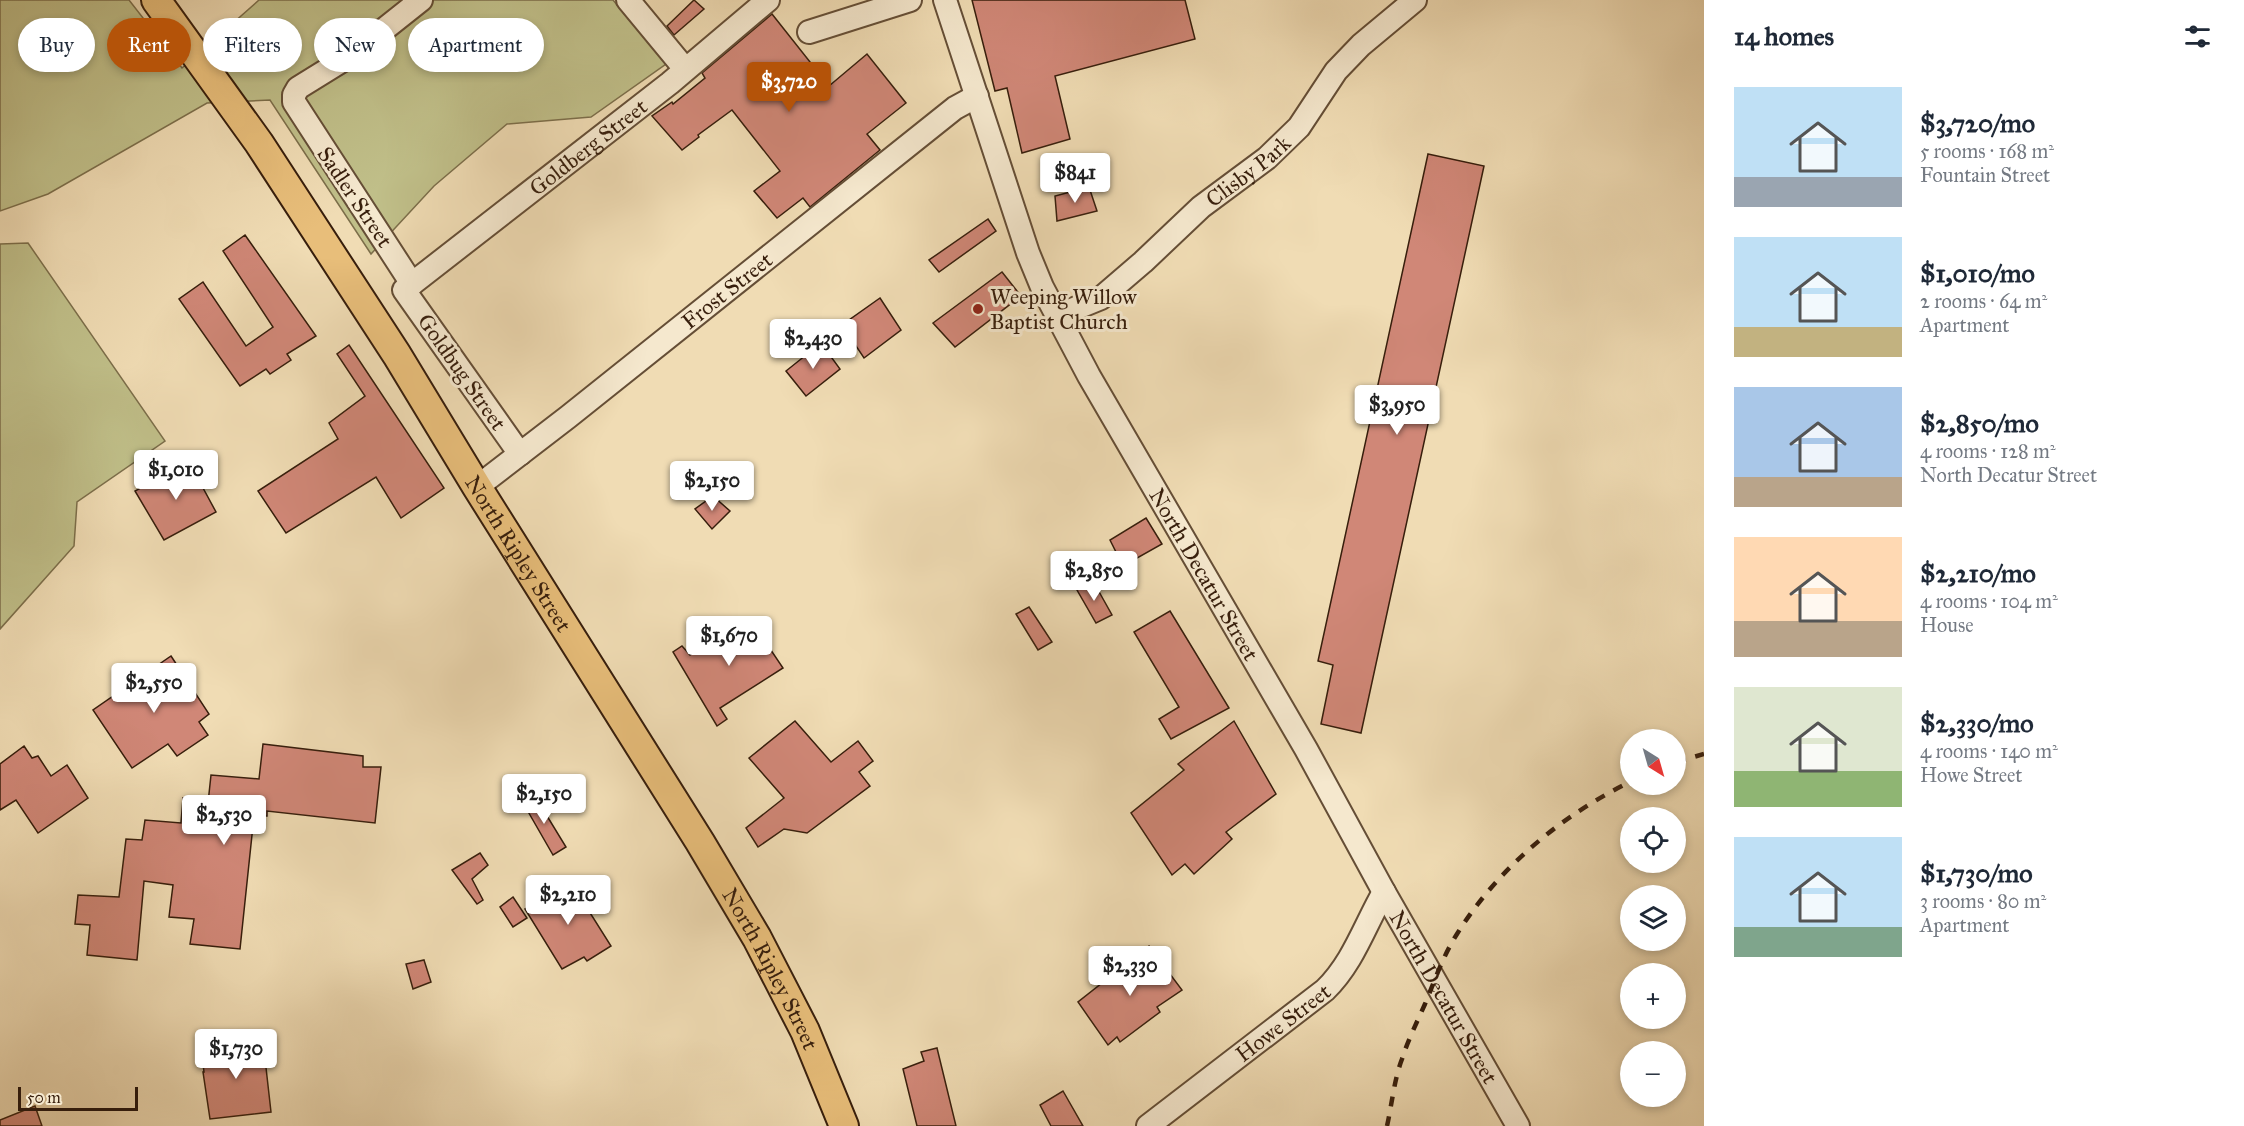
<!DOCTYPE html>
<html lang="en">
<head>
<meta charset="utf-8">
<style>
	:root { --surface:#fff; --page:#f6f6f7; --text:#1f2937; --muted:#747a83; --accent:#b45309 }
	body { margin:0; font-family:"IM FELL Great Primer",serif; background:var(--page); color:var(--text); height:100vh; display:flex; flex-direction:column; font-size:22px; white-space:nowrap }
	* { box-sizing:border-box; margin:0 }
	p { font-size:20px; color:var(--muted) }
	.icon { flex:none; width:33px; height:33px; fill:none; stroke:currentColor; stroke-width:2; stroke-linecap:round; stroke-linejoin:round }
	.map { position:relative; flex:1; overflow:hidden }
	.side { display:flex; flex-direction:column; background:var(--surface); width:540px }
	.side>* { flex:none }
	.guide { position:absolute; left:18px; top:18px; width:570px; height:54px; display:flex; gap:12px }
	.needle { width:39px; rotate:143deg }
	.fabs { position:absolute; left:1620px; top:729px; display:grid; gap:12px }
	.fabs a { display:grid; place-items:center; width:66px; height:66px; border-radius:50%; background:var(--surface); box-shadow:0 3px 9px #0003; font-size:30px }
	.scale { position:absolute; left:18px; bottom:15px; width:120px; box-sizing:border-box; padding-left:6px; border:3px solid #371e0c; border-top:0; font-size:16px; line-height:21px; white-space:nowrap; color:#371e0c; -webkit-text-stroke:4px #f5e8ce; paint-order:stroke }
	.price { position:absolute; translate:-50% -51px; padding:0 14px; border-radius:6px; background:#fff; color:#222; font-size:20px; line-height:39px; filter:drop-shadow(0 2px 3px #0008) }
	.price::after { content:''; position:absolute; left:50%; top:36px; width:18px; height:14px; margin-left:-9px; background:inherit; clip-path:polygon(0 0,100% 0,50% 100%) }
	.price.current { background:var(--accent); color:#fff }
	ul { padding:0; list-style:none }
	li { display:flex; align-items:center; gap:18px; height:150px; padding:0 30px }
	li span { display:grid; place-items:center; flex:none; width:168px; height:120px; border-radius:0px; color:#555 }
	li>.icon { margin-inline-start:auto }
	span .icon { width:72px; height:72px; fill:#fffc; stroke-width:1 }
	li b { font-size:26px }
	h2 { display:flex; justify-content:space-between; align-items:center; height:72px; padding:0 30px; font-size:26px }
	.chip { padding:0 21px; border-radius:27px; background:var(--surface); box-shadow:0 3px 9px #0003; font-size:21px; line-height:54px }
	.chip.current { background:var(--accent); color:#fff }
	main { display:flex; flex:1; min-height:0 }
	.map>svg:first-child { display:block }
	.green { fill:#c0bf89; stroke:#7c6e4a; stroke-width:1.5 }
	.building { fill:#d08777; stroke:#371e0c; stroke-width:1.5 }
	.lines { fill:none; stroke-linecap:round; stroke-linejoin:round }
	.minor-casing { stroke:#654e36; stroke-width:26 }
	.major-casing { stroke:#371e0c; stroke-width:32 }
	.minor { stroke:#f5e8ce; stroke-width:22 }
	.major { stroke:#e8be7a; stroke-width:28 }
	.rail { stroke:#371e0c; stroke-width:4.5; stroke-dasharray:10 10; stroke-linecap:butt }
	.poi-dot { fill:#8f2418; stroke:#f5e8ce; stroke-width:2 }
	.labels { text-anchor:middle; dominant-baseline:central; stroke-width:6; stroke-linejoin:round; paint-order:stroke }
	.street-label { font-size:22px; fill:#371e0c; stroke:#f5e8ce }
	.poi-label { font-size:22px; fill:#371e0c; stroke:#f5e8ce; text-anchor:start }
</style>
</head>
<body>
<main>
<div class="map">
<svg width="1704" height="1126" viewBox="0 0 1704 1126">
	<rect width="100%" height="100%" fill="#f0dcb4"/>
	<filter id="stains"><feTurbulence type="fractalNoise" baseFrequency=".00333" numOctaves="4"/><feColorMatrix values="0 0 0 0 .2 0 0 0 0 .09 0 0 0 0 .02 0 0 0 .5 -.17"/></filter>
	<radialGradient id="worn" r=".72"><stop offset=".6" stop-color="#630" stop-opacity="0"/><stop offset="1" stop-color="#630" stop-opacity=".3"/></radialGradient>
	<g class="green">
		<path d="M0 0H129L182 68 259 0H613L666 64 591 117 507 124 434 186 371 254 270 100 207 103 48 194 0 211Z"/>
		<path d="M28 243 165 441 77 502 74 546 0 629V244Z"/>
	</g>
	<g class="building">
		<path d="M694 0 704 9 674 35 667 26Z"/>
		<path d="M972 0H1185L1195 39 1055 76 1070 139 1022 153 1007 88 995 91Z"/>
		<path d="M772 14 829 86 867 54 906 103 867 134 880 150 810 207 803 198 777 218 754 191 780 171 732 110 698 135 699 137 682 150 652 116 672 102 673 104 705 78 702 73Z"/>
		<path d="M1428 154 1484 166 1361 733 1321 724 1333 665 1318 661Z"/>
		<path d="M1089 187 1097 211 1057 221 1055 196Z"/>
		<path d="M988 219 996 231 939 272 929 260Z"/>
		<path d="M245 235 316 336 287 354 291 360 270 374 266 369 240 386 179 299 203 282 246 346 273 327 223 251Z"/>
		<path d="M1002 272 1021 296 955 347 933 323Z"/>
		<path d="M880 298 901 330 864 358 842 325Z"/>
		<path d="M821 343 840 369 806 396 786 371Z"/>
		<path d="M349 345 444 488 401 518 376 477 286 533 258 491 338 439 329 423 365 396 337 354Z"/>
		<path d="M189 462 216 512 164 540 135 491Z"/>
		<path d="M713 496 730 511 712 529 695 509Z"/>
		<path d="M1146 518 1162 544 1123 566 1110 540Z"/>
		<path d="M1093 581 1112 615 1096 623 1077 590Z"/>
		<path d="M1029 607 1052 642 1038 650 1016 614Z"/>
		<path d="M1170 611 1229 708 1171 739 1159 719 1179 707 1134 632Z"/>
		<path d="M750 619 783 668 720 708 727 719 717 726 673 652 682 646 690 655Z"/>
		<path d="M171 656 209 714 199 722 208 735 177 756 168 744 132 768 93 710Z"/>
		<path d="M795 721 831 762 858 741 873 761 859 772 870 786 807 833 784 829 758 847 746 828 784 798 749 758Z"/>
		<path d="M1234 721 1276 794 1226 832 1232 839 1194 874 1185 864 1172 875 1131 813 1184 770 1178 764Z"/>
		<path d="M263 744 363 756V767H381L375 823 267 811V816H254L240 949 190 944 194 919 169 917 173 885 144 881 137 960 87 955 90 925 75 924 78 895 119 897 126 839 142 840 145 820 181 823 183 798 208 803 211 775 259 779Z"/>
		<path d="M24 746 32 758 38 756 51 776 67 765 88 798 38 833 16 800 0 810V764Z"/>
		<path d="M533 793 566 847 553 855 522 801Z"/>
		<path d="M480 853 488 865 472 879 483 900 477 904 452 870Z"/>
		<path d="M570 881 611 946 587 961 584 957 562 969 525 909Z"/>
		<path d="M513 897 527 918 513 927 500 907Z"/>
		<path d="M1149 946 1182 990 1157 1007 1160 1012 1120 1042 1117 1037 1108 1045 1078 1002Z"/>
		<path d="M424 960 431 982 413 989 406 964Z"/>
		<path d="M263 1041 271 1112 210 1119 203 1072H204L201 1048Z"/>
		<path d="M937 1048 956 1126H917L903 1069 924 1061 921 1052Z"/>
		<path d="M1063 1091 1083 1126H1051L1040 1105Z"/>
		<path d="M35 1106 42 1126H0V1120Z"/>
	</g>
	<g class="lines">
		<g class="minor-casing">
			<g id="minor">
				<path d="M628 0 685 69"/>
				<path id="s1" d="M945 0 1028 253 1042 287 1089 376 1306 749 1384 892 1518 1126"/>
				<path d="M809 32 910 0"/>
				<path d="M412 284 294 102V95L298 88 353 54 421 0"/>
				<path id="s2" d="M1057 316 1101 298 1143 262 1201 207 1267 158 1299 127 1336 71 1361 45 1415 0"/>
				<path id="s3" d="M520 454 404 290 670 83 768 0"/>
				<path id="s4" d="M477 487 568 417 955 108 977 96"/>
				<path id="s5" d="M1148 1126 1325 990C1353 963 1365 925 1384 892"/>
			</g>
		</g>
		<g class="major-casing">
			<g id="major">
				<path id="s6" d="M156 0 259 143 397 355 477 487 700 842 757 938 805 1031 844 1126"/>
			</g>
		</g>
		<use href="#minor" class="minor"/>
		<use href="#major" class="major"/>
		<g class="rail">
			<path d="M1676 762 1704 754"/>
			<path d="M1387 1126C1392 1104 1394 1080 1402 1059 1408 1040 1417 1022 1425 1004 1435 980 1443 956 1457 934 1498 868 1562 815 1630 782"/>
		</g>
	</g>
	<circle class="poi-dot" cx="978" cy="309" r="6"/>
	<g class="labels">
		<g class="street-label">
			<text stroke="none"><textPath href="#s3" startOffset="434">Goldberg Street</textPath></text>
			<text stroke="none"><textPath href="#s2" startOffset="242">Clisby Park</textPath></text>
			<text transform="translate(355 197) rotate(56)">Sadler Street</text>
			<text stroke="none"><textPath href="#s4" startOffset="318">Frost Street</textPath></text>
			<text transform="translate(462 372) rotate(55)">Goldbug Street</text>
			<text stroke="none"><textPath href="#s6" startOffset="662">North Ripley Street</textPath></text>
			<text stroke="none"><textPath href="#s1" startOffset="633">North Decatur Street</textPath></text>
			<text stroke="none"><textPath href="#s6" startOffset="1148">North Ripley Street</textPath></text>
			<text stroke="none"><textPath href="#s1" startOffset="1119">North Decatur Street</textPath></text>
			<text stroke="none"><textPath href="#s5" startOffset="170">Howe Street</textPath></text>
		</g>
		<g class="poi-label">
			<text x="990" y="296">Weeping Willow<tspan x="990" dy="25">Baptist Church</tspan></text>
		</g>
	</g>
	<rect width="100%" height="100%" filter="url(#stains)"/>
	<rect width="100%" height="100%" fill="url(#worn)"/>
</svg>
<div class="fabs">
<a><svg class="needle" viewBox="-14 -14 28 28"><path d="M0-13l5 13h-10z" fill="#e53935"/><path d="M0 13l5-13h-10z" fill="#747a83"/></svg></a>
<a><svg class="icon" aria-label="locate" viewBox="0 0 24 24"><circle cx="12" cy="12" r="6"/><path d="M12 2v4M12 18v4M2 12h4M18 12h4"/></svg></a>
<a><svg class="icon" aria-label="layers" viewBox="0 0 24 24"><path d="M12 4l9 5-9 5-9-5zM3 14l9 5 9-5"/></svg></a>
<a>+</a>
<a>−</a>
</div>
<div class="scale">50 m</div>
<b class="price current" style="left:789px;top:113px">$3,720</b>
<b class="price" style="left:1075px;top:204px">$841</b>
<b class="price" style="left:813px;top:370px">$2,430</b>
<b class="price" style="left:1397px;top:436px">$3,950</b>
<b class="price" style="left:176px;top:501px">$1,010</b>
<b class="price" style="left:712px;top:512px">$2,150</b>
<b class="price" style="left:1094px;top:602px">$2,850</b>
<b class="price" style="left:729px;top:667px">$1,670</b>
<b class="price" style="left:154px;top:714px">$2,550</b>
<b class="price" style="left:544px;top:825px">$2,150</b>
<b class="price" style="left:224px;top:846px">$2,530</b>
<b class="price" style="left:568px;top:926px">$2,210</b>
<b class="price" style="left:1130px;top:997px">$2,330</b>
<b class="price" style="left:236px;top:1080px">$1,730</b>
<div class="guide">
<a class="chip">Buy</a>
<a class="chip current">Rent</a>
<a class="chip">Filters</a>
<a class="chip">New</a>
<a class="chip">Apartment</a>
</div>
</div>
<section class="side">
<h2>14 homes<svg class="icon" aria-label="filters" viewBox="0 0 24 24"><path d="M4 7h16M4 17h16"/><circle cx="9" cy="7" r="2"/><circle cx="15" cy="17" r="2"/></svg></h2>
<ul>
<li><span style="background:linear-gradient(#bfe0f5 75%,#9aa5b1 0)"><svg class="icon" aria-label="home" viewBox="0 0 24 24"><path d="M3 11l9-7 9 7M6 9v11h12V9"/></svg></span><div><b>$3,720/mo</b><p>5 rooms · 168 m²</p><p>Fountain Street</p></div></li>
<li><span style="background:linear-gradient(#bfe0f5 75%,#c2b280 0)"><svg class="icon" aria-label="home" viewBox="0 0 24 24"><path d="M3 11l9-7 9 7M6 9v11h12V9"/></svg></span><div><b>$1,010/mo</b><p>2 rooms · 64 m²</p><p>Apartment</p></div></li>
<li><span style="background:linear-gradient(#a9c7e8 75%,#b9a48a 0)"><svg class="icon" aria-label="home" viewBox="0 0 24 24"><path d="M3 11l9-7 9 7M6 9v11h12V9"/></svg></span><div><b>$2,850/mo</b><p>4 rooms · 128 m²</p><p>North Decatur Street</p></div></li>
<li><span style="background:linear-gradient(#ffd9b3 70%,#b9a48a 0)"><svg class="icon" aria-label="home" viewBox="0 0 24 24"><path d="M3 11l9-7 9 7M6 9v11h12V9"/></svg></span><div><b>$2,210/mo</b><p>4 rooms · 104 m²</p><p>House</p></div></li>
<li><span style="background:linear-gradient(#dfe7d0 70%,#8fb573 0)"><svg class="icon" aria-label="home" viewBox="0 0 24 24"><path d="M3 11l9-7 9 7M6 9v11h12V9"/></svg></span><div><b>$2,330/mo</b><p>4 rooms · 140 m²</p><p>Howe Street</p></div></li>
<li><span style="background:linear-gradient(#bfe0f5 75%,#7fa58c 0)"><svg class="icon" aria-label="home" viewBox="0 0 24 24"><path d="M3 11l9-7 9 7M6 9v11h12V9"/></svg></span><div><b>$1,730/mo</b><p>3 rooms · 80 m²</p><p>Apartment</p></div></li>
</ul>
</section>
</main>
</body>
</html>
